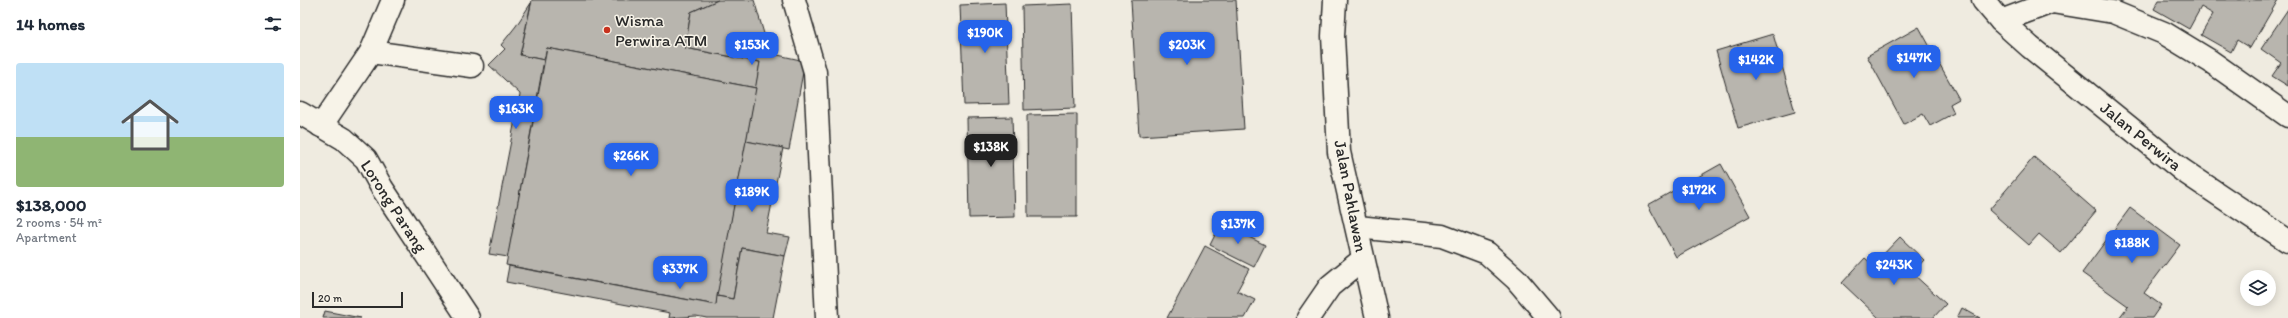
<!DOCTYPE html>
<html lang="en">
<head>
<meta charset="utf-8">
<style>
	:root { --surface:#fff; --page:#f6f6f7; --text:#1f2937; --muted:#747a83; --accent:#2563eb }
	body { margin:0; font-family:Itim,sans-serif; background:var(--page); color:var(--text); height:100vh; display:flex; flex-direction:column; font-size:15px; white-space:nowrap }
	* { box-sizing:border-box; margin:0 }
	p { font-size:13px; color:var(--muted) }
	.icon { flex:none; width:22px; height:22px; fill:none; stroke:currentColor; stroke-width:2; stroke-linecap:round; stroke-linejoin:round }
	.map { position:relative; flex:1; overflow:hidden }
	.panel { display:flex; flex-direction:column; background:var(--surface); width:300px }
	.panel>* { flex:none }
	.controls { position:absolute; left:1940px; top:270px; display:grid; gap:8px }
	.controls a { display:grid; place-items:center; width:36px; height:36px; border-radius:50%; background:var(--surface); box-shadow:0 2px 10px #0003; font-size:20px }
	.scale { position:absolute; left:12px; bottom:10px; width:91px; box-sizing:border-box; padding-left:4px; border:2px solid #2b2b2b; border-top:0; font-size:11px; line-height:14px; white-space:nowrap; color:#2b2b2b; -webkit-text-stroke:3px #f7f3e8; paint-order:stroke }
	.price { position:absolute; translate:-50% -34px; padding:0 9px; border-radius:8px; background:var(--accent); color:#fff; font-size:13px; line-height:26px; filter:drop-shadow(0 1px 2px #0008) }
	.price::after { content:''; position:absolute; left:50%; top:24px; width:12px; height:9px; margin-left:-6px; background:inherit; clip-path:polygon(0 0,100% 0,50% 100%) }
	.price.active { background:#222; color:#fff }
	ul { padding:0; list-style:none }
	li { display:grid; align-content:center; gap:8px; height:212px; padding:0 16px }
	li span { display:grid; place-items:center; height:124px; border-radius:4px; color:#555 }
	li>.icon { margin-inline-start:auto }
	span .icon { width:72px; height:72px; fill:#fffc; stroke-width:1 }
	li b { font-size:17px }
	h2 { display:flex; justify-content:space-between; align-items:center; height:48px; padding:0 16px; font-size:17px }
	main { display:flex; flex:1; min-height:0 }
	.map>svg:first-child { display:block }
	.building { fill:#b8b5ae; stroke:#2b2b2b }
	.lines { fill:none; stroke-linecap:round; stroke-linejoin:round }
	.minor-casing { stroke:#2b2b2b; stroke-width:25 }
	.minor { stroke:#f7f3e8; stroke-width:22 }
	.poi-dot { fill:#c8321e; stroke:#f7f3e8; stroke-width:1.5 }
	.labels { text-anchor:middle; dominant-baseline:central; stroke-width:3; stroke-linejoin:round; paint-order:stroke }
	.poi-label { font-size:17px; fill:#2b2b2b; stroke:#f7f3e8; text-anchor:start }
	.street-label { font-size:17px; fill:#2b2b2b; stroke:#f7f3e8 }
</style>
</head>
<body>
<main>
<section class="panel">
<h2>14 homes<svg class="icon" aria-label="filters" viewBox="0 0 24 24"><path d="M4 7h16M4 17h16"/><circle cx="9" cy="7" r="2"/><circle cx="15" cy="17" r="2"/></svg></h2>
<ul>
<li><span style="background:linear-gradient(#bfe0f5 60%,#8fb573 0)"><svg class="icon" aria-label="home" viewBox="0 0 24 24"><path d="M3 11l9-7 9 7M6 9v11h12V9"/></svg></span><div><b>$138,000</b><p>2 rooms · 54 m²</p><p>Apartment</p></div></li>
</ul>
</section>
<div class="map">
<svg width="1988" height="318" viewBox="0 0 1988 318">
	<rect width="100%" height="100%" fill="#efebe0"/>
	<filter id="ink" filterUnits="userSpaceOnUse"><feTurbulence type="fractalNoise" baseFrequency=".025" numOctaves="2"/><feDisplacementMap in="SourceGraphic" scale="8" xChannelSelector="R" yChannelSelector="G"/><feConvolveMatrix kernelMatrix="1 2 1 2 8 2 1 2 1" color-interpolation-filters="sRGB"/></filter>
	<g filter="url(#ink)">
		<g class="building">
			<path d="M232 0H418L391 12 385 48 460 62 456 88 247 48 244 60 220 55Z"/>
			<path d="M418 0H454L465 37 458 36 455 50 505 61 489 150 446 141 460 62 385 48 391 12Z"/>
			<path d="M831 0H936L944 129 839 136Z"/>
			<path d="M1859 0H1978L1950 48 1937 40 1931 52 1901 35 1913 14 1901 7 1889 29 1854 9Z"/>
			<path d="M231 3 220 55 244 60 208 257 189 254 220 94 189 65 205 49 201 45 216 26Z"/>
			<path d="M705 3 709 104 664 105 660 5Z"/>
			<path d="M772 4 775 108 724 110 722 6Z"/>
			<path d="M1988 9V86L1972 76 1981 63 1961 49Z"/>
			<path d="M1619 27 1659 99 1650 104 1654 113 1630 126 1623 114 1604 124 1567 56Z"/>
			<path d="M1473 34 1495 112 1438 128 1416 51Z"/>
			<path d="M247 48 456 88 416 305 206 265Z"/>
			<path d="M777 114V217H728L727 115Z"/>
			<path d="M712 117 715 217 669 218 667 118Z"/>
			<path d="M446 141 483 148 466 233 490 237 485 256 442 248 433 299 417 296Z"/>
			<path d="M1734 157 1796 211 1761 253 1739 234 1729 245 1689 210Z"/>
			<path d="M1421 164 1450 216 1376 257 1348 205Z"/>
			<path d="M1830 208 1880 245 1844 293 1861 305 1852 318H1819L1828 306 1782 273Z"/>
			<path d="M921 223 965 245 954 267 910 245Z"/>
			<path d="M1600 237 1624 260 1612 273 1646 304 1633 318H1579L1542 283 1565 258 1573 265Z"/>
			<path d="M905 246 949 269 937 291 955 300 945 318H867Z"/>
			<path d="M442 248 485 256 473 318H407L396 316 369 318 370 313 206 282 209 266 416 305 417 296 433 299Z"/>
			<path d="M1662 308 1680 318H1657Z"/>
			<path d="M25 311 61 318H23Z"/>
		</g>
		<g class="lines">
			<g class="minor-casing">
				<g id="minor">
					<path d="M494 0 515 72 527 318"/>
					<path d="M1035 0 1033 36 1039 152 1077 318"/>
					<path d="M1683 0 1701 21 1730 47 1882 170 1988 241"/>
					<path d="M1701 21 1752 2 1813 12 1864 33 1910 61 1988 116"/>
					<path d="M71 52 172 66"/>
					<path d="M0 113 44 139 66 159 82 188 168 318"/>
					<path d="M21 126 71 52 93 0"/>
					<path d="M1058 227 1142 236 1187 253 1216 279 1249 318"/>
					<path d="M1008 318 1030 286 1063 259"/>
				</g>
			</g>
			<use href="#minor" class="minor"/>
		</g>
	</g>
	<circle class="poi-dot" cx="307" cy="30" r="4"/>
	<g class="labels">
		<g class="poi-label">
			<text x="315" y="20">Wisma<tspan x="315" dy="20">Perwira ATM</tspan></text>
		</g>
		<g class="street-label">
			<text transform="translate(1841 136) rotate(39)">Jalan Perwira</text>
			<text transform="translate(1051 196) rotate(79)">Jalan Pahlawan</text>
			<text transform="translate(94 206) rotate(57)">Lorong Parang</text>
		</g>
	</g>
</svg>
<div class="controls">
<a><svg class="icon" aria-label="layers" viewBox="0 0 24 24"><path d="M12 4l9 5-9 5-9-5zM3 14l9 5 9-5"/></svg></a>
</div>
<div class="scale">20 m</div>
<b class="price" style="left:685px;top:54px">$190K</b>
<b class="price" style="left:452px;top:66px">$153K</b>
<b class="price" style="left:887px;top:66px">$203K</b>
<b class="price" style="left:1614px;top:79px">$147K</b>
<b class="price" style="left:1456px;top:81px">$142K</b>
<b class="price" style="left:216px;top:130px">$163K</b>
<b class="price active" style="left:691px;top:168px">$138K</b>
<b class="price" style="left:331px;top:177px">$266K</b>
<b class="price" style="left:1399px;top:211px">$172K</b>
<b class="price" style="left:452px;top:213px">$189K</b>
<b class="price" style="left:938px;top:245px">$137K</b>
<b class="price" style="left:1832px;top:264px">$188K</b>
<b class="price" style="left:1594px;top:286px">$243K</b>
<b class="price" style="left:380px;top:290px">$337K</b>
</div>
</main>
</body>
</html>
